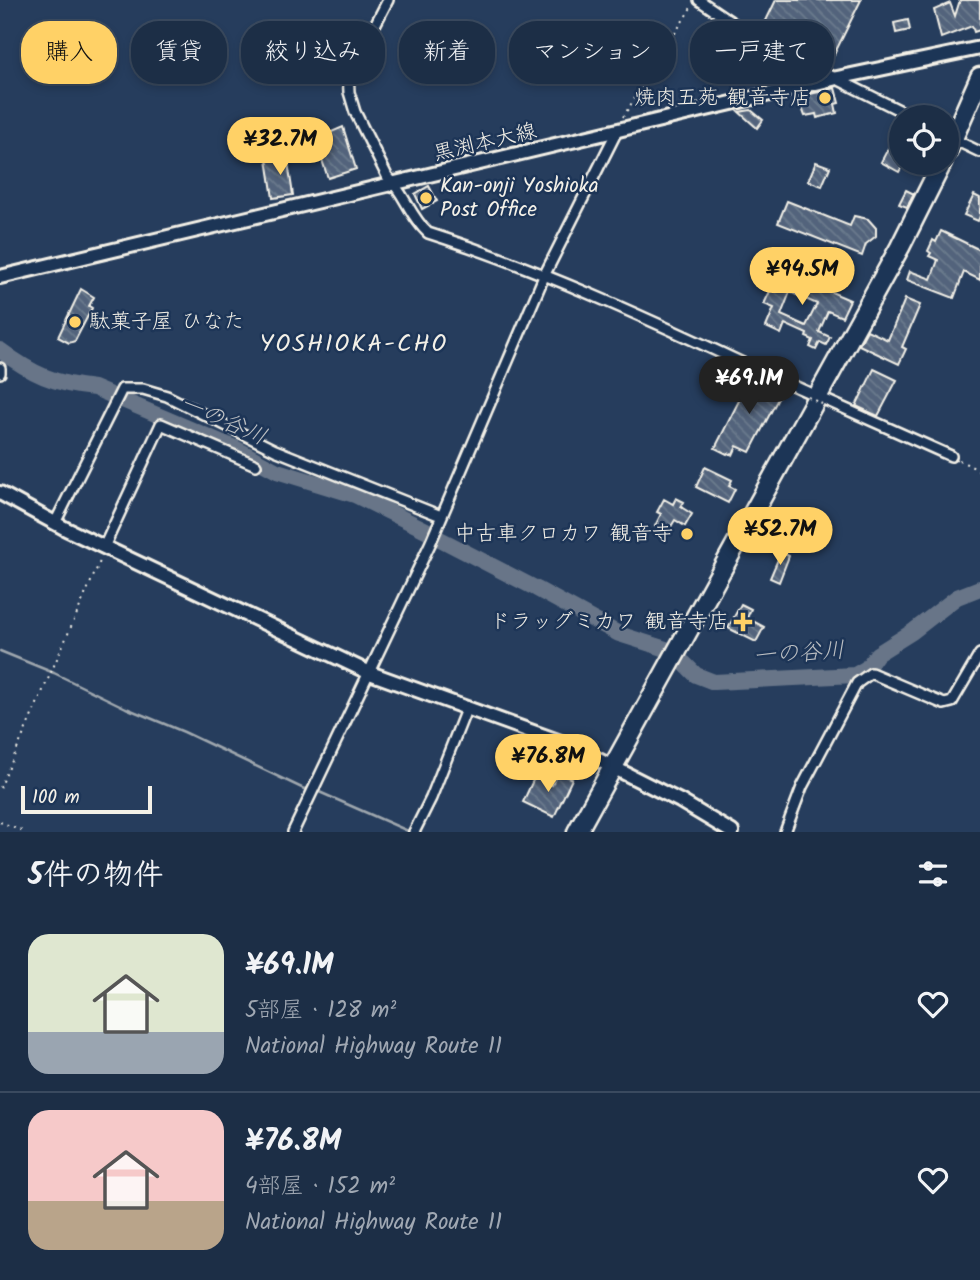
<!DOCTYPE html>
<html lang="ja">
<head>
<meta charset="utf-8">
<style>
	:root { --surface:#1c2e46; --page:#25364d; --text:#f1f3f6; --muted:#a0a8b3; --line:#3a4a5f; --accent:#ffd166 }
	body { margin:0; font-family:Kalam,"Klee One",sans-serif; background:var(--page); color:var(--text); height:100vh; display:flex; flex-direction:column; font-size:26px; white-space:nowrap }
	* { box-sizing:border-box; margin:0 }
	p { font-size:23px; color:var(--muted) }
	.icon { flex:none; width:38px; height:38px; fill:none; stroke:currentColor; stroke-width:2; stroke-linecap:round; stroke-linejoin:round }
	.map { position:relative; height:832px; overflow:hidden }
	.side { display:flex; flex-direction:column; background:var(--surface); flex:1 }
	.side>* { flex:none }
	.banner { position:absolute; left:21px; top:21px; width:938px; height:63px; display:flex; gap:14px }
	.controls { position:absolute; left:889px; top:105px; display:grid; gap:14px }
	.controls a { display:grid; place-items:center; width:70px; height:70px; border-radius:50%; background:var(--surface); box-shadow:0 4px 10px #0003,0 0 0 2px var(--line); font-size:35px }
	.scale { position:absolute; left:21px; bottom:18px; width:131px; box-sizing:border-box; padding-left:7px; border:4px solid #f4f1e8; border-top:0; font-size:19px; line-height:24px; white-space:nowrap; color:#f4f1e8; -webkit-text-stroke:5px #1d3557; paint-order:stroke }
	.price { position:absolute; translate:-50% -60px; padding:0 16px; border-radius:24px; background:var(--accent); color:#111; font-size:23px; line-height:46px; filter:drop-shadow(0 2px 4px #0008) }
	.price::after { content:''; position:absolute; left:50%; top:42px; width:21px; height:16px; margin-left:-10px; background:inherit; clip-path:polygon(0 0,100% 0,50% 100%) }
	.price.active { background:#222; color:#fff }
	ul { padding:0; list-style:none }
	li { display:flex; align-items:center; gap:21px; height:175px; padding:0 28px }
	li+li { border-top:2px solid var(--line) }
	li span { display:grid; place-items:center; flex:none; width:196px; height:140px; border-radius:21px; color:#555 }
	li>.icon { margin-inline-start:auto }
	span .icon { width:84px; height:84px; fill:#fffc; stroke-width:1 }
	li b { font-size:30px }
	h2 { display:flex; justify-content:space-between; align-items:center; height:84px; padding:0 28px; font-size:30px }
	.pill { padding:0 24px; border-radius:28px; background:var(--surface); box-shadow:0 4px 10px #0003,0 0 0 2px var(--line); font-size:24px; line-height:63px }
	.pill.active { background:var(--accent); color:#111 }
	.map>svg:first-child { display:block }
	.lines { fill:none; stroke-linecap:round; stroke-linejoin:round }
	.stream { stroke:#9fa7ae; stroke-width:2.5 }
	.river { stroke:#677588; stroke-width:16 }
	.building { fill:url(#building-back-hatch); stroke:#f4f1e8; stroke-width:2; fill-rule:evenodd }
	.street-casing { stroke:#f4f1e8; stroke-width:14 }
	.secondary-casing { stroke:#f4f1e8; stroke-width:18 }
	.highway-casing { stroke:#f4f1e8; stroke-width:23 }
	.path { stroke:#f4f1e8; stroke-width:2; stroke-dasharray:2 5; stroke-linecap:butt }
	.street { stroke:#1d3557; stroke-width:9 }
	.secondary { stroke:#1d3557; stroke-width:12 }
	.highway { stroke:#1d3557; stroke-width:18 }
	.path-bridge { stroke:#f4f1e8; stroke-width:2; stroke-dasharray:2 5; stroke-linecap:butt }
	.poi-dot { fill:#ffd166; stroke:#1d3557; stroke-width:2.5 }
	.labels { text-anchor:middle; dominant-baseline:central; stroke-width:5; stroke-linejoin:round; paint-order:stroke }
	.poi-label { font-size:21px; fill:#f4f1e8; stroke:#1d3557; text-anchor:end }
	.street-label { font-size:21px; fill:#f4f1e8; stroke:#1d3557 }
	.water-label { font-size:23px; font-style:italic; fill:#bcbfc2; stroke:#1d3557 }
	.quarter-label { font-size:24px; letter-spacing:2px; fill:#f4f1e8; stroke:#1d3557 }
</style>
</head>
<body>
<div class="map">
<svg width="980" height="832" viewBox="0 0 980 832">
	<defs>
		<pattern id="building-back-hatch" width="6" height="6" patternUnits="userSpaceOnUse" patternTransform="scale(1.75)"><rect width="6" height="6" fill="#52647b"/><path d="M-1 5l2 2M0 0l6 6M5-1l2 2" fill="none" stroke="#6c7b8e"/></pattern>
	</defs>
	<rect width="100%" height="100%" fill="#263d5d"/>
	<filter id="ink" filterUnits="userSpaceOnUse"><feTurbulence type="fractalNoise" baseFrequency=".0143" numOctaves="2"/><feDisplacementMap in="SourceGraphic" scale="14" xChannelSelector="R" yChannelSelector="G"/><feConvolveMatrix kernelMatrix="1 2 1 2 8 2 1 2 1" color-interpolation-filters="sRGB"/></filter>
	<g filter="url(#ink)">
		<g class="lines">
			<g class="stream">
				<path d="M0 651 54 673 126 708 184 732 304 789 309 788"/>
				<path d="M317 791 408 831"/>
			</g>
			<g class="river">
				<path d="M0 350C32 374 54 384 94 388L235 448 277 471 355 495 430 532"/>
				<path d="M438 538 537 589 619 634 666 649"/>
				<path d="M684 663 696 675 714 682 855 675 867 668 877 654 912 632 957 597 980 588"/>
			</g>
		</g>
		<g class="building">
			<path d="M776 0H861L828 67 760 33Z"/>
			<path d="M960 0H980V30L974 32 972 26 941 38 934 10 950 3 955 16Z"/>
			<path d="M908 20 910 30 896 33 894 23Z"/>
			<path d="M835 88 839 103 835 104 837 113 817 118 816 114 805 116 798 97Z"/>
			<path d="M751 110 763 120 757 128 739 112Z"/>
			<path d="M343 127 356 169 328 178 315 139Z"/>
			<path d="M891 143 901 149V163H904L899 172 881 162Z"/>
			<path d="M287 156 293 195 273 198 267 159Z"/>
			<path d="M816 162 830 167 822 186 808 181Z"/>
			<path d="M429 186 437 201 422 209 415 194Z"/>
			<path d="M906 190 914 194 907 207 899 204Z"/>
			<path d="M974 195 980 198V216L978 221 964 215Z"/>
			<path d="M787 201 850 226 854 216 868 219 876 228V236L866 244 862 256 778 223Z"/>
			<path d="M941 231 980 250V280L964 272 954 298 907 280 910 271 931 279 938 260 929 256 931 253 928 251 933 240 936 242Z"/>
			<path d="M780 270 850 300 842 317 828 311 819 332 830 337 826 345 820 342 816 350 810 347 813 340 806 337 807 334 785 324 781 334 766 327 774 308 764 304ZM790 292 817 304 806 326 781 315Z"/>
			<path d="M81 289 94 297 89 306 92 308 75 341 69 343 58 337Z"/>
			<path d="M905 299 920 305 902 347 906 349 899 364 859 345 867 330 888 340Z"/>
			<path d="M874 369 897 380 878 416 856 406Z"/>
			<path d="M752 375 783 389 750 452 737 446 733 455 728 453 727 454 715 448Z"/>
			<path d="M705 467 732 480 729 486 735 489 728 503 696 487Z"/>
			<path d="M676 498 684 502 681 507 692 514 685 526 675 520 667 533 655 526 661 514 657 512 664 499 673 504Z"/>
			<path d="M781 552 789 556 779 582 770 578Z"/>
			<path d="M741 604 751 609 747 618 764 627 756 642 728 628Z"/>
			<path d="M558 772 572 779 554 817 523 802 535 776 552 785Z"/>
		</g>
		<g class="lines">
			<g class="street-casing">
				<g id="street">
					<path d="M388 0 362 50 348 70 349 92 355 112 387 176C404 192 410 217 428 233 538 268 642 316 747 365 815 396 883 426 951 456"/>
					<path d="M699 0 755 38 913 117"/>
					<path d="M953 139 980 152"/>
					<path d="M0 368V373"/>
					<path d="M55 523 122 389H143L167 396 275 450 441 516"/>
					<path d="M104 547 161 424 256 465"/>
					<path d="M293 832 430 544 545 274 617 131"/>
					<path d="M414 832 431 798 467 707"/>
					<path d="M785 832 802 787 857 683 871 673 944 704 952 702 980 654"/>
				</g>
			</g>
			<g class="secondary-casing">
				<g id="secondary">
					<path d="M0 277 837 78 980 48"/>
					<path d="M0 493 66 529 370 673 569 745 680 801 732 832"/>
				</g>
			</g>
			<g class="highway-casing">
				<g id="highway">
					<path d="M947 152 980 77"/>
					<path d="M577 832 900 247 942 163"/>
				</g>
			</g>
			<g class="path">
				<path d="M623 117 692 6"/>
				<path d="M959 460 980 471"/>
				<path d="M0 788 101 559"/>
				<path d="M0 822 26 832"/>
			</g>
			<use href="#street" class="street"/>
			<use href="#secondary" class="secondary"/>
			<use href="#highway" class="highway"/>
			<path class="path-bridge" d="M808 397 822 404"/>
		</g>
	</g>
	<g class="poi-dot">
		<circle cx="825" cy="98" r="7"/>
		<circle cx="426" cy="198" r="7"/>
		<circle cx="75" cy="322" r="7"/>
		<circle cx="687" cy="534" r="7"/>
		<path d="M739.5 611.5h7v7h7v7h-7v7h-7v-7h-7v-7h7z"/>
	</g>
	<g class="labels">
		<g class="poi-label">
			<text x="811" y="98">焼肉五苑 観音寺店</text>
			<text x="440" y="186" text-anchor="start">Kan-onji Yoshioka<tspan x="440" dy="24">Post Office</tspan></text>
			<text x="89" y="322" text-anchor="start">駄菓子屋 ひなた</text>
			<text x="673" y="534">中古車クロカワ 観音寺</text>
			<text x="729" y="622">ドラッグミカワ 観音寺店</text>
		</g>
		<g class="street-label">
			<text transform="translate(485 143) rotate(-13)">黒渕本大線</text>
		</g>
		<g class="water-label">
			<text transform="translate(223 421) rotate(24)">一の谷川</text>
			<text transform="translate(799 654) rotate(-4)">一の谷川</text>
		</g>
		<g class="quarter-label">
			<text x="354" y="344">YOSHIOKA-CHO</text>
		</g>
	</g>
</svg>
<div class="controls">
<a><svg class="icon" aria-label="locate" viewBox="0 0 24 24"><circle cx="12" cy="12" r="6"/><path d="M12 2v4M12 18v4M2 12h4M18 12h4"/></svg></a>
</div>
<div class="scale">100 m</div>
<b class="price" style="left:280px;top:177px">¥32.7M</b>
<b class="price" style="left:802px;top:307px">¥94.5M</b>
<b class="price active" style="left:749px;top:416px">¥69.1M</b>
<b class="price" style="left:780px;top:567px">¥52.7M</b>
<b class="price" style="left:548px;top:794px">¥76.8M</b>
<div class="banner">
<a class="pill active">購入</a>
<a class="pill">賃貸</a>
<a class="pill">絞り込み</a>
<a class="pill">新着</a>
<a class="pill">マンション</a>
<a class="pill">一戸建て</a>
</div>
</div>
<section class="side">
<h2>5件の物件<svg class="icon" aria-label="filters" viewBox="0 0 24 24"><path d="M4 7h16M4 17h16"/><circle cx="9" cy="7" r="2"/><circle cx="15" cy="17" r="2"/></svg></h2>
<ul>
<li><span style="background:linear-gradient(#dfe7d0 70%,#9aa5b1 0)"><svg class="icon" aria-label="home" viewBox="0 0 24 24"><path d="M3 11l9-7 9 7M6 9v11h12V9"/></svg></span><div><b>¥69.1M</b><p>5部屋 · 128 m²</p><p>National Highway Route 11</p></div><svg class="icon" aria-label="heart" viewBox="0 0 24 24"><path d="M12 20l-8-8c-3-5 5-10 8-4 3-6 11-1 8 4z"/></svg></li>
<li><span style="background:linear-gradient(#f6c9c9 65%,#b9a48a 0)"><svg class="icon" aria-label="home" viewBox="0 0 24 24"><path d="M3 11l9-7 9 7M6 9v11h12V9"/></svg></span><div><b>¥76.8M</b><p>4部屋 · 152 m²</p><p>National Highway Route 11</p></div><svg class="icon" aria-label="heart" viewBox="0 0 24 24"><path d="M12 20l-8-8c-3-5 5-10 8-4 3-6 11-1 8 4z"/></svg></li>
</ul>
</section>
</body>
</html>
